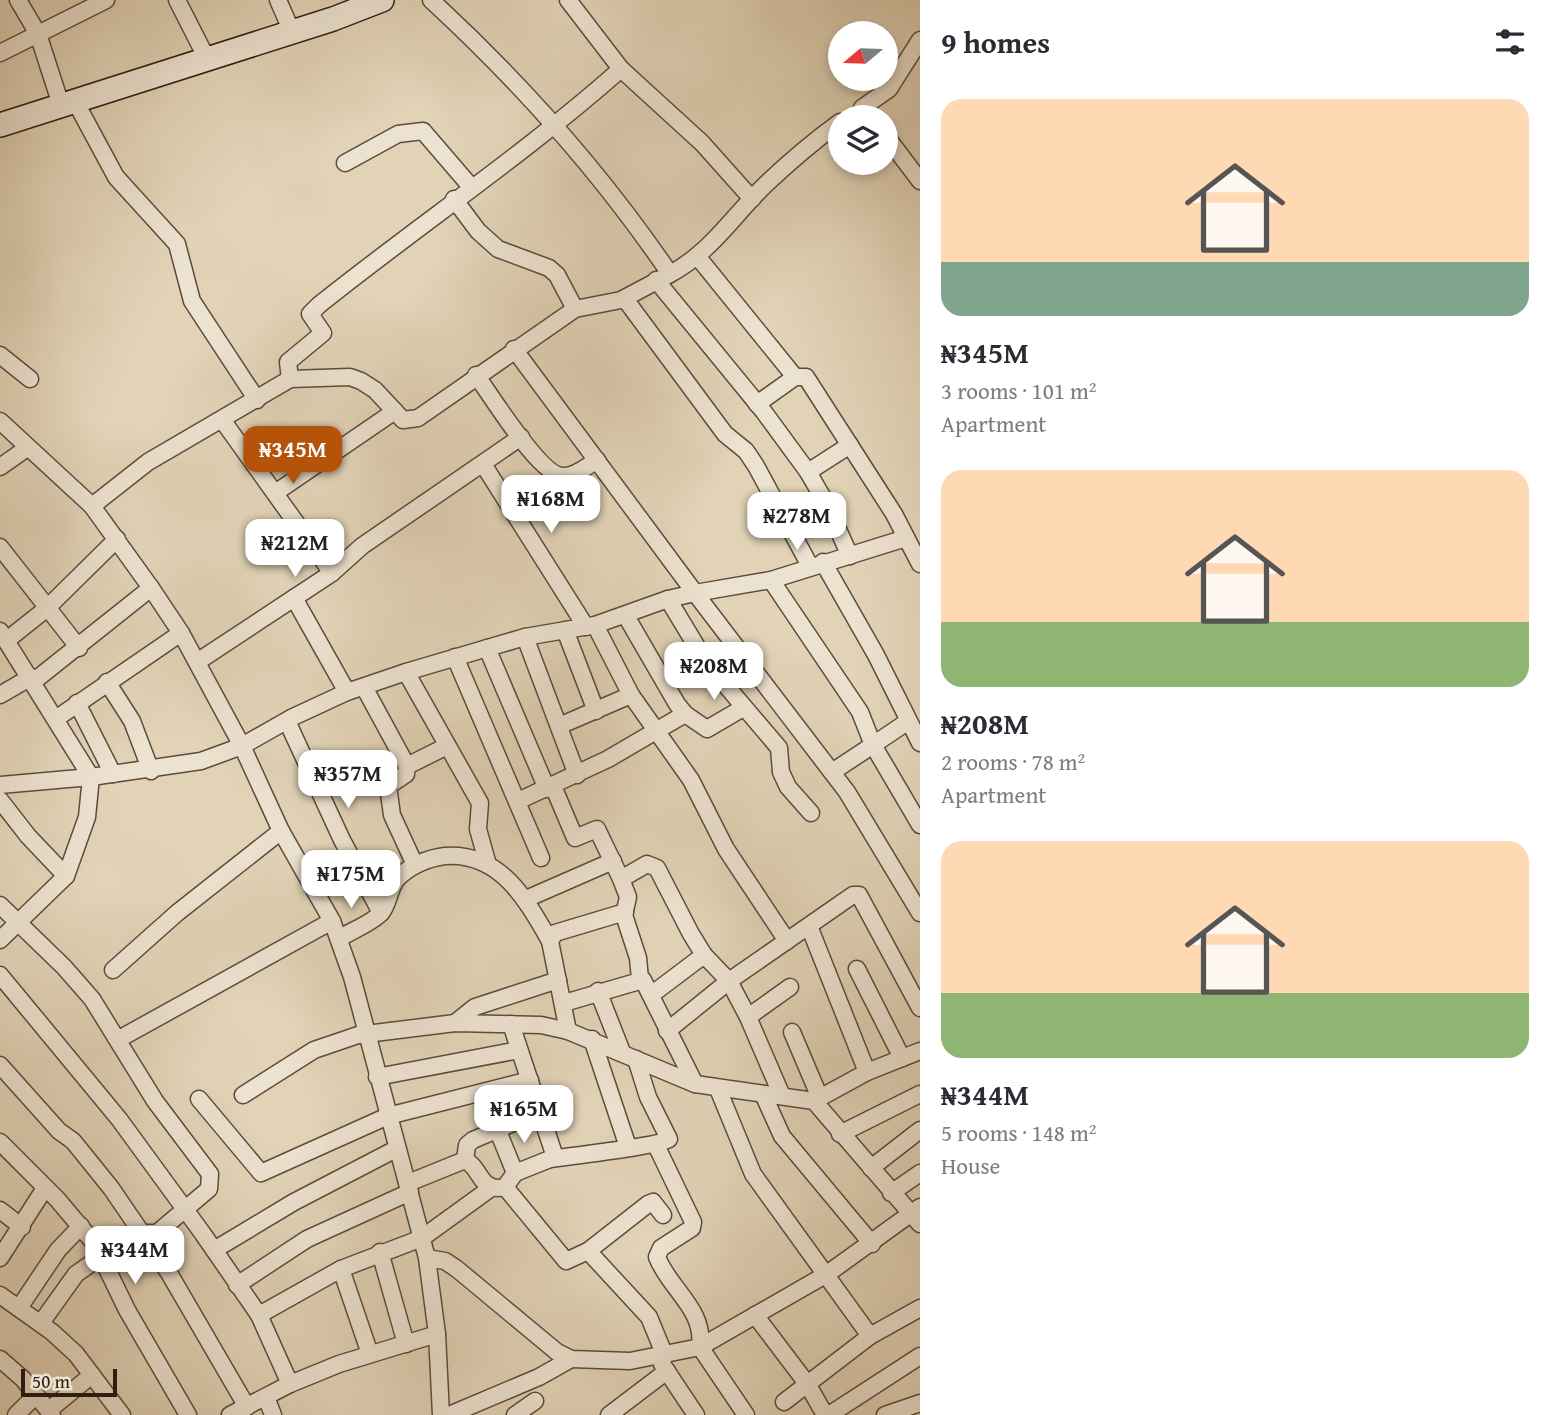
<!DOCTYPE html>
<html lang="en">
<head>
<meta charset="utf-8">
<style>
	:root { --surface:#fff; --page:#f7f7f7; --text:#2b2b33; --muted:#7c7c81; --accent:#b45309 }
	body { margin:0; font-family:"Gentium Book Plus",serif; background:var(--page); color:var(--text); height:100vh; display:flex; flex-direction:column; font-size:26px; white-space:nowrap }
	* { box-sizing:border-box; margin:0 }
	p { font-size:23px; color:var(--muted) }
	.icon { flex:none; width:38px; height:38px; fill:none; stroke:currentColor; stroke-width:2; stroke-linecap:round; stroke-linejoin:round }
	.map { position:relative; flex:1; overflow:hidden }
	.details { display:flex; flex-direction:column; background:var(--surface); width:630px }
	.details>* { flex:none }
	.needle { width:46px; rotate:251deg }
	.controls { position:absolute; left:828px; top:21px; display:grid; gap:14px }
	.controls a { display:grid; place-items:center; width:70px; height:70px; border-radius:50%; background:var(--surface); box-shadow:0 4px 10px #0003; font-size:35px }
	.scale { position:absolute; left:21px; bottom:18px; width:96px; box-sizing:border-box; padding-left:7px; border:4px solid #311e10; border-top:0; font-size:19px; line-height:24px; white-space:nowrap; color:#311e10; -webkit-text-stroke:5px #ece2d0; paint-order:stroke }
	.price { position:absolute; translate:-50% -60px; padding:0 16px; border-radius:14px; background:#fff; color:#222; font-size:23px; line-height:46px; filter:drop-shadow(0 2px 4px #0008) }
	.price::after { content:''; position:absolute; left:50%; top:42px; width:21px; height:16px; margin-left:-10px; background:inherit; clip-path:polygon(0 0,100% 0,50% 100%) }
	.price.current { background:var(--accent); color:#fff }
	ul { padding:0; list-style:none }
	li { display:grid; align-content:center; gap:14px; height:371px; padding:0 21px }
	li span { display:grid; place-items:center; height:217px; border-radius:21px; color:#555 }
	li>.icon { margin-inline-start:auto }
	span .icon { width:126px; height:126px; fill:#fffc; stroke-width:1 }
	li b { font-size:30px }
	h2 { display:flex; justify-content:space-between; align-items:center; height:84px; padding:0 21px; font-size:30px }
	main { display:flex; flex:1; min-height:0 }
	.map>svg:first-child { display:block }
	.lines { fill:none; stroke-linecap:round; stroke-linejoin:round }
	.street-casing { stroke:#5d4b3a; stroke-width:19 }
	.secondary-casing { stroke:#311e10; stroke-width:26 }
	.street { stroke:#ece2d0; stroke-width:16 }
	.secondary { stroke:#ece2d0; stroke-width:23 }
</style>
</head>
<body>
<main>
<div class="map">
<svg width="920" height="1415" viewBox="0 0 920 1415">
	<rect width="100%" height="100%" fill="#e2d3b7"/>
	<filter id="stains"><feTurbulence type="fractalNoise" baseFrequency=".00286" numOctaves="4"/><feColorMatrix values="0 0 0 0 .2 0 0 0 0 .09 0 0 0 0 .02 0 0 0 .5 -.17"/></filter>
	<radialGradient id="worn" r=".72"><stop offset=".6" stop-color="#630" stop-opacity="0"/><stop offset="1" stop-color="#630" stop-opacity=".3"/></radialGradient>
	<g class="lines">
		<g class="street-casing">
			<g id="street">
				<path d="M18 0 38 34 61 105"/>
				<path d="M177 0 207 59"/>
				<path d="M278 0 292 32"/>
				<path d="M568 0 621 69"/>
				<path d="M0 53 106 0"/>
				<path d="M75 101 116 177 177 244 192 301 257 400"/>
				<path d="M862 108 889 89 920 40"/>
				<path d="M886 136 920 181"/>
				<path d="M345 163 398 134 423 131 472 188"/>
				<path d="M454 199 478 231 498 249 549 268 557 275 575 309"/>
				<path d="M697 256 795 377"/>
				<path d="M670 274C710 253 733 216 765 185 788 163 814 141 840 122"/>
				<path d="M656 280 764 412 808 472 826 503 850 556"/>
				<path d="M625 299 725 434 746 451 756 466 810 566"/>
				<path d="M514 349 695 593 771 580 906 538"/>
				<path d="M0 355 30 379"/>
				<path d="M476 375C491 395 540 476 563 476 575 477 587 466 597 460"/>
				<path d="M290 379 288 362 323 333 310 314 319 305C419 225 525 154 621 69L702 143 752 199"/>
				<path d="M757 404 795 377H806L894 514 920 564"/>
				<path d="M0 421 92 506 151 588 181 633 242 746 281 831 332 921 352 977 427 1258 437 1334 441 1415"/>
				<path d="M223 421 332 573"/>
				<path d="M483 464 586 627"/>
				<path d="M0 467 27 448"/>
				<path d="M808 472 850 445"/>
				<path d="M275 493 395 411"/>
				<path d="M92 506 148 462 290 379 350 377 361 381 375 390 403 420 418 418 575 309 621 300 670 274C602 174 520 82 431 0"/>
				<path d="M0 547 79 648"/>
				<path d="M823 562 876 655 920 743"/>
				<path d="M771 580 860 712 873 745 832 772"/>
				<path d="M294 598 332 573 362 546 521 437"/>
				<path d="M668 599 706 662 779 748 781 772 788 787 811 813"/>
				<path d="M626 616 677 704 685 714 707 729 743 708"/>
				<path d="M595 625 631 695 691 780 726 849 787 941"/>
				<path d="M565 630 596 711"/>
				<path d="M0 631 91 777 0 785"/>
				<path d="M525 637 577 775"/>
				<path d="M7 640 46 609 117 539"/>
				<path d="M487 648 547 789"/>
				<path d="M455 657 541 858"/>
				<path d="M197 662 294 598 347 692"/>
				<path d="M406 672 480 803 478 829 488 865"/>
				<path d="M34 681 151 588"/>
				<path d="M107 682 132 721 151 771"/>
				<path d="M364 687 407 766"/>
				<path d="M0 695 31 677"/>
				<path d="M77 703 113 774"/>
				<path d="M57 718 181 633"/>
				<path d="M287 721 342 840 381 913"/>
				<path d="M907 722 873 745 920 825"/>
				<path d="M559 726 631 695"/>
				<path d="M553 786 575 838 597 829 621 879 647 864 657 868 691 934 704 955 729 981 748 1017 782 1096"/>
				<path d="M0 800 28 836 66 876"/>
				<path d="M518 801 608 759 685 714"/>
				<path d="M415 865 392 815 388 786 406 774 407 766 447 746"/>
				<path d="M621 879 628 897 624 915 638 958 640 979"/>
				<path d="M526 899 613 861"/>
				<path d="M0 905 64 967 92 999 155 1101 210 1174 209 1189 157 1233H135L76 1274 41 1323"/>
				<path d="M809 926 867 1072"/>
				<path d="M340 938C351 931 372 923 381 913 389 904 389 888 397 879 409 866 428 858 445 856 500 852 526 899 550 941"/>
				<path d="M0 940 66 876 87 817 91 777 201 761 242 746 293 717 347 692 406 672 525 637 595 625 668 599 695 593 847 792 920 913"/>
				<path d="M857 969 902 1058"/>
				<path d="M113 970 177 913 281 831"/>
				<path d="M0 975 119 1119 203 1234 259 1315 290 1384"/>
				<path d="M598 991 622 1052"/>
				<path d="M651 995 704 955"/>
				<path d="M564 1003 643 980 695 1084"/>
				<path d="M748 1017 790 987"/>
				<path d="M455 1023 475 1007 558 980"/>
				<path d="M568 1031 550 941 555 933 625 912"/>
				<path d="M667 1031 729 981 853 895H859L920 1008"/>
				<path d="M792 1032 820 1098"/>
				<path d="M119 1039 332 921"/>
				<path d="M592 1039 628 1147"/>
				<path d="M0 1065 59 1131 73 1141 111 1188 169 1273 247 1407"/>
				<path d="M377 1077 519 1050"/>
				<path d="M718 1089 753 1174 870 1336"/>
				<path d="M763 1094 782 1136 872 1244"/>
				<path d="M243 1095 314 1050 358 1035 455 1023 541 1025 568 1031 695 1084 814 1101 920 1224"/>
				<path d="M199 1099 261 1173 388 1116 530 1080"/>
				<path d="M814 1101 867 1072 920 1051"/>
				<path d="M498 1131 515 1173"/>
				<path d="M840 1134 920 1094"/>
				<path d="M0 1142 57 1199 95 1244 127 1310 188 1415"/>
				<path d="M656 1145 693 1222 692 1228 661 1248 657 1257C670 1290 705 1309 700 1347L746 1415"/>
				<path d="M550 1159C570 1156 660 1146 669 1139L648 1097 636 1059"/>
				<path d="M465 1160 467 1145 473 1140 541 1111"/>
				<path d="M871 1168 920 1130"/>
				<path d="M408 1183 465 1160C480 1167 479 1188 499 1188"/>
				<path d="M505 1187 515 1173 550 1159 554 1154 511 1024"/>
				<path d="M505 1187 566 1261 588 1251"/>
				<path d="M891 1193 920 1173"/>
				<path d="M0 1210 22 1227"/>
				<path d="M663 1215 653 1202 648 1204 588 1251 649 1317 665 1356"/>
				<path d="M214 1250 294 1202 396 1149"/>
				<path d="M380 1252 406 1344"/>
				<path d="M0 1258 45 1188"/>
				<path d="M427 1258 445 1261 457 1269 557 1352 571 1359 630 1361 700 1347 827 1274 920 1207"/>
				<path d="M341 1269 370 1354"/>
				<path d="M237 1285 307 1239 410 1192"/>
				<path d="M0 1295 52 1332 76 1354 122 1415"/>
				<path d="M19 1308 58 1250 81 1226"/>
				<path d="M259 1315 341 1269 422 1238 491 1188"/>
				<path d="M755 1315 808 1385 825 1415"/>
				<path d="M0 1359 23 1379 52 1415"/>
				<path d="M662 1364 696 1415"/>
				<path d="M266 1397 273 1415"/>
				<path d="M784 1402 870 1336 920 1308"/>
				<path d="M49 1410 92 1375"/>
				<path d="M16 1415 35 1396"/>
				<path d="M230 1415 290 1384 339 1364 437 1334"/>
				<path d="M449 1415 539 1377 571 1359"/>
				<path d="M515 1415 535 1401"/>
				<path d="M609 1415 667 1371"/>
				<path d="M829 1415 920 1356"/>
				<path d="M885 1415 920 1403"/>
			</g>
		</g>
		<g class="secondary-casing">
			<path id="secondary" d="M0 125 333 19 382 0"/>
		</g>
		<use href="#street" class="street"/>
		<use href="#secondary" class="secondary"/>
	</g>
	<rect width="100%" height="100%" filter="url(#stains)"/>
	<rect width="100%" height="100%" fill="url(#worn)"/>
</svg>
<div class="controls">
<a><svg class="needle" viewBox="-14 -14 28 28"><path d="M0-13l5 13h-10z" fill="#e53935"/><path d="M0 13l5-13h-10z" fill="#7c7c81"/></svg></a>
<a><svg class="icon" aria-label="layers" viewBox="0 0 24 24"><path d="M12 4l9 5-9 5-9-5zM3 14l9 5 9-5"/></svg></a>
</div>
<div class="scale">50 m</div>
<b class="price current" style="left:293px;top:486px">₦345M</b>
<b class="price" style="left:551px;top:535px">₦168M</b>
<b class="price" style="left:797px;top:552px">₦278M</b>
<b class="price" style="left:295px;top:579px">₦212M</b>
<b class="price" style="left:714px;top:702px">₦208M</b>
<b class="price" style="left:348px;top:810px">₦357M</b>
<b class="price" style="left:351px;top:910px">₦175M</b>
<b class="price" style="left:524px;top:1145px">₦165M</b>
<b class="price" style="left:135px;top:1286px">₦344M</b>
</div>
<section class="details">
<h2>9 homes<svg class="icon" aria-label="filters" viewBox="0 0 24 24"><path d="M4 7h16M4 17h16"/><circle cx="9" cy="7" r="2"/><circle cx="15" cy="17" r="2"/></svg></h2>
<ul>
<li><span style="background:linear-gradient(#ffd9b3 75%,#7fa58c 0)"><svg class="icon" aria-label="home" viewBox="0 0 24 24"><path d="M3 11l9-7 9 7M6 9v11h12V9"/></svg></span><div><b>₦345M</b><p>3 rooms · 101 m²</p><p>Apartment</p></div></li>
<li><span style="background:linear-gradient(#ffd9b3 70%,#8fb573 0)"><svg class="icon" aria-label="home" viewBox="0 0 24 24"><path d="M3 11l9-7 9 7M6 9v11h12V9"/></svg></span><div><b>₦208M</b><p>2 rooms · 78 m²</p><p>Apartment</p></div></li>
<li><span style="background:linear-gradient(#ffd9b3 70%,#8fb573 0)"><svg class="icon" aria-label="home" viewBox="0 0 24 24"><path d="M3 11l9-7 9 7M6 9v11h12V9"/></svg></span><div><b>₦344M</b><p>5 rooms · 148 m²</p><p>House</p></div></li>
</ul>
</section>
</main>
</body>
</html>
